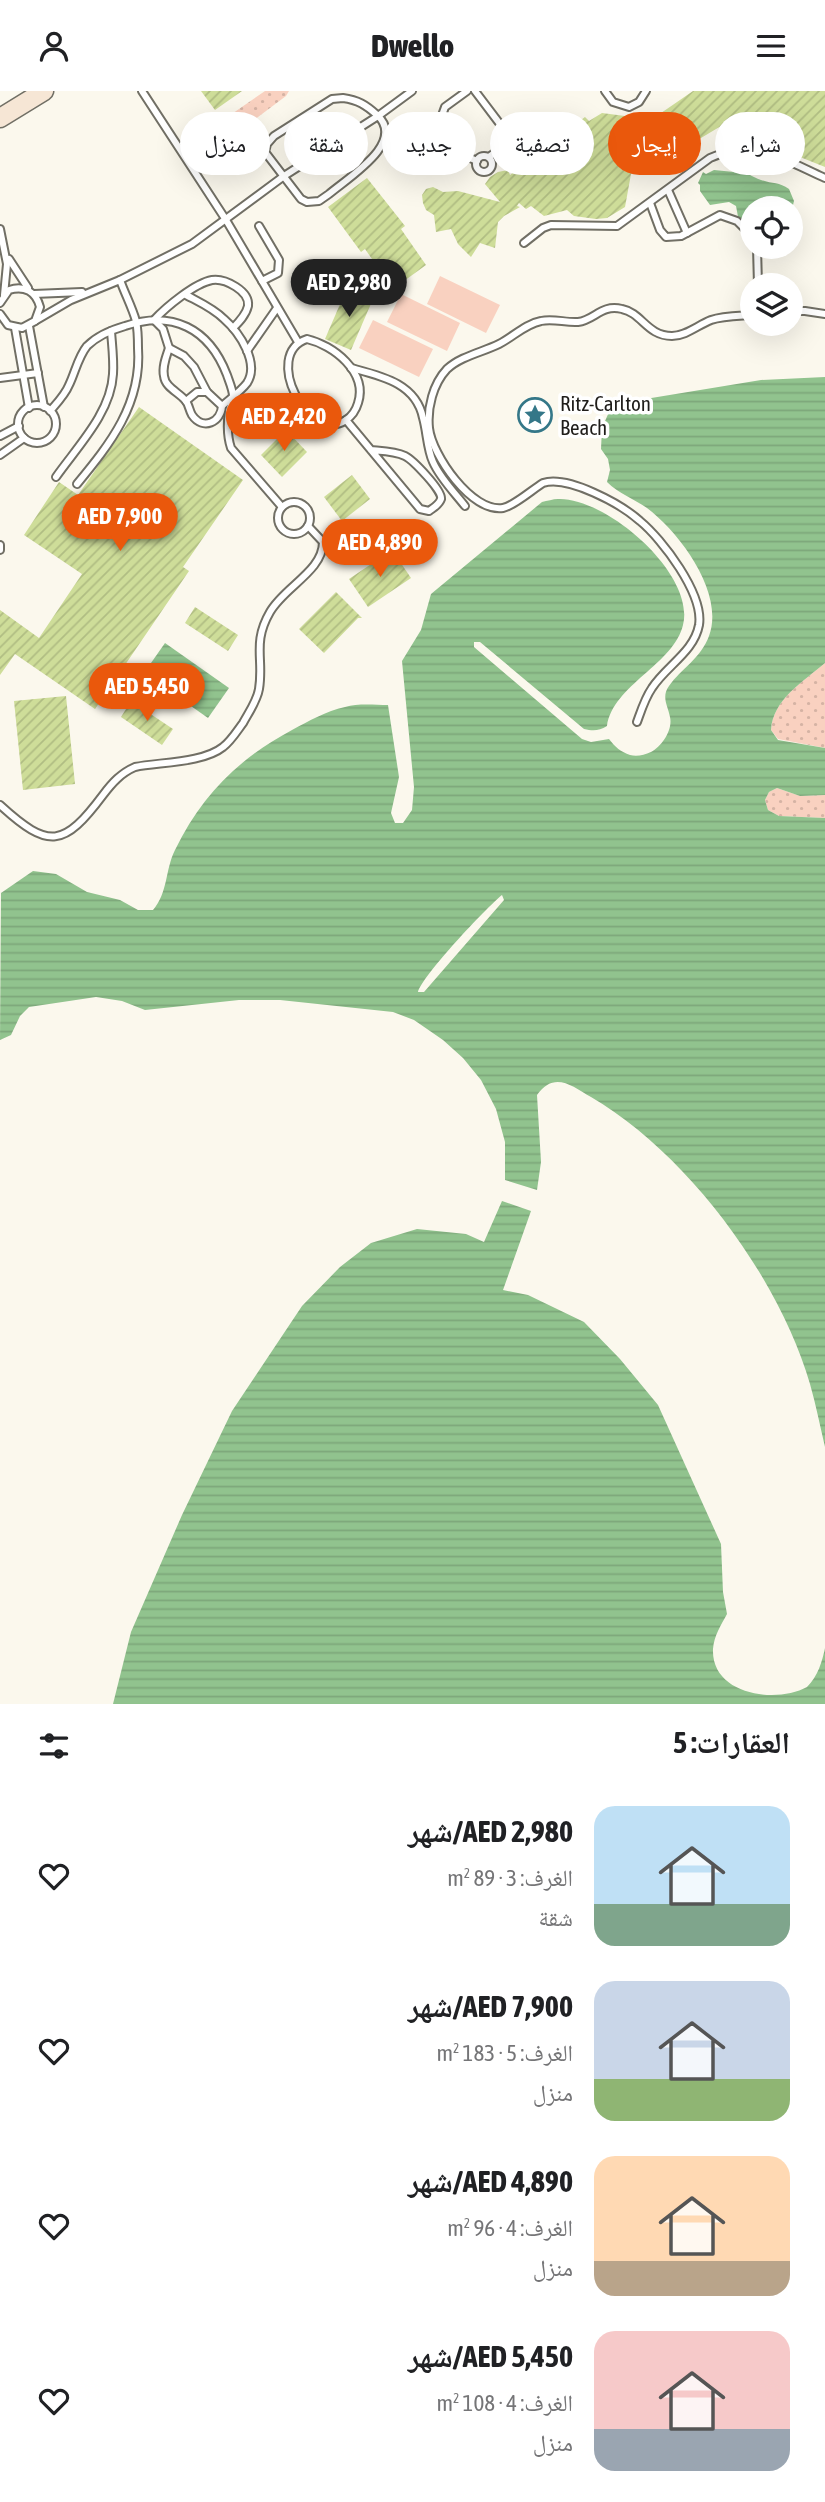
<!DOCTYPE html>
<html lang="ar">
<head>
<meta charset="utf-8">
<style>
	:root { --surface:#fff; --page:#f2f2f2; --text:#202124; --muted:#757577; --accent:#ea580c }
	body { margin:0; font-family:"Asap Condensed","Noto Naskh Arabic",sans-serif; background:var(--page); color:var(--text); direction:rtl; height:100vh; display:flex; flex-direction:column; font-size:26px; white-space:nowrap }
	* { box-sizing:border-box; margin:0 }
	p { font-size:23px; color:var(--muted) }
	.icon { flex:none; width:38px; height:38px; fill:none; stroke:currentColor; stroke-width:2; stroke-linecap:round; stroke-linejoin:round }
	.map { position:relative; height:1613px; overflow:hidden; direction:ltr }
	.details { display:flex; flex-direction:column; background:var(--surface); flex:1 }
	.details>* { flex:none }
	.top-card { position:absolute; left:21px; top:21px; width:784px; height:63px; direction:rtl; display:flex; gap:14px }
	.buttons { position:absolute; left:740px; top:105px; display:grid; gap:14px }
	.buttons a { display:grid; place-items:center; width:63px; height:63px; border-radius:50%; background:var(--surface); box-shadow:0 7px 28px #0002; font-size:35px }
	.price { position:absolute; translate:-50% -60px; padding:0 16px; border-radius:24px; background:var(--accent); color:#fff; font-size:23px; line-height:46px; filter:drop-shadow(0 2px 4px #0008) }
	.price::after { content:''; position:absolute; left:50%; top:42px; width:21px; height:16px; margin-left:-10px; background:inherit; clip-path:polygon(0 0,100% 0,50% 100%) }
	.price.active { background:#222; color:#fff }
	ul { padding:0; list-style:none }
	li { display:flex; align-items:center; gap:21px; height:175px; padding:0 35px }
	li span { display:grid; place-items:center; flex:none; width:196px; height:140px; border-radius:21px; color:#555 }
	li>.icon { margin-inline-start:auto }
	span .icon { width:84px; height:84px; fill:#fffc; stroke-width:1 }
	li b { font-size:30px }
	h2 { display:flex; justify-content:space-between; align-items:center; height:84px; padding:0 35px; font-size:30px }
	.tag { padding:0 24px; border-radius:32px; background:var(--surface); box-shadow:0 7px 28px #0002; font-size:24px; line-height:63px }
	.tag.active { background:var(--accent); color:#fff }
	header { display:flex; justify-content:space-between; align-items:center; height:91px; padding:0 35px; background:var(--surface); font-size:32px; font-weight:800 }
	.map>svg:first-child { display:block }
	.grass { fill:url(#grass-dots) }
	.garden { fill:#f9d1c0 }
	.water { fill:url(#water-rules); fill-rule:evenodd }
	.building { fill:url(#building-hatch) }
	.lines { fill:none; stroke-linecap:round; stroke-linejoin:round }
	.lane-casing { stroke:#716f65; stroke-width:10 }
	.secondary-casing { stroke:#716f65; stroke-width:21 }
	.lane { stroke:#fff; stroke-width:6 }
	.secondary { stroke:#f6e6d5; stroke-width:18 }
	.labels { text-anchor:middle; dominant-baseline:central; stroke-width:7; stroke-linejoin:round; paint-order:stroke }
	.poi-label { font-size:21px; fill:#1f1d1a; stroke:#fff; text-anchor:start }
</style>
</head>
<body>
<header><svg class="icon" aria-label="menu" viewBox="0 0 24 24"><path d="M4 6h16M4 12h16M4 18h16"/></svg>Dwello<svg class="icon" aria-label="person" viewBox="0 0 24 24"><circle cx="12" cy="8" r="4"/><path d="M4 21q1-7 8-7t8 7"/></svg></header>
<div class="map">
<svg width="825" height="1613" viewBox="0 0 825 1613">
	<defs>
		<pattern id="grass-dots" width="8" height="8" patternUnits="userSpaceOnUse" patternTransform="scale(1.75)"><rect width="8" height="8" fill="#f9d1c0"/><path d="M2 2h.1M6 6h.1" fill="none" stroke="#d5b3a4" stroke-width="1.8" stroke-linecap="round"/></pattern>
		<pattern id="water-rules" width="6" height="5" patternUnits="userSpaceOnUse" patternTransform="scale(1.75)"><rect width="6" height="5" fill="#91c38e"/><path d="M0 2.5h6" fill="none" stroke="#7da77a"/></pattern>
		<pattern id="building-hatch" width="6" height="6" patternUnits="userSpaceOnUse" patternTransform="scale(1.75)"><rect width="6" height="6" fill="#cedd99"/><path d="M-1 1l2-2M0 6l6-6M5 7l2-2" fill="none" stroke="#b0bd83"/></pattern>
	</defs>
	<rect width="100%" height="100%" fill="#fbf8ed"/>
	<g class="grass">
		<path d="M265 0H289L286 5 230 47 233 53 226 58 210 38Z"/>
		<path d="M825 572V657L778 648 771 639C773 608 803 591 825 572Z"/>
		<path d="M777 697 800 705 825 704V727L779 725 768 719 765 709 769 701Z"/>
	</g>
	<g class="garden">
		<path d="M440 185 500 214 486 242 427 213Z"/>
		<path d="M401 203 460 232 447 260 387 231Z"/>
		<path d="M373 229 433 258 419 286 359 257Z"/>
	</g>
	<g class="water">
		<path d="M734 77C745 80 752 86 761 89 772 93 779 91 789 98L794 110 791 122V117H752V134L750 137 739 131 736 115 729 111 710 114 700 100V94L698 92 703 81 706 83 714 79 734 81Z"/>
		<path d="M825 286V572C803 591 773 608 771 639L778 649 825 657V704L800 705 777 697 769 701 765 709 768 719 779 725 825 727V1356C820 1335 816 1314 810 1293 779 1186 687 1062 591 1006 571 994 554 980 537 1004L541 1071 537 1099 505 1089V1051L496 1018 481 989 463 967 443 949 414 929 393 921 280 909H239L145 919 122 910 96 906 29 916 20 925 11 944 0 949 1 802 33 780 56 783 87 801 120 809 138 819H153C168 802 165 779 175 759 202 704 238 668 292 639 309 630 326 620 345 616 358 612 375 614 388 614L399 686 391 722 395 732H403L412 719 414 696 402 570 421 539 431 503 542 411C547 410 553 408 558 408 606 406 696 483 683 534 674 573 613 594 607 635 599 640 593 640 584 638L480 551H474V556L582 648 591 651 609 648C615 656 621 661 630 664 637 666 644 664 651 661 662 655 673 639 670 626 668 615 661 606 669 595 681 578 701 567 709 545 725 502 680 442 647 417 634 408 618 402 607 391L610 379 608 368 601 358 602 337 609 321 627 311 761 289ZM502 804 504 809 424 901H418C423 884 486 817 502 804Z"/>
		<path d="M165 552 229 597 208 627 144 582Z"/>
		<path d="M502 1110 531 1120 503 1199 528 1204 584 1231 620 1268 658 1314 721 1453 723 1501 727 1523C721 1534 714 1545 713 1558 711 1604 776 1613 807 1596 818 1585 822 1571 825 1557V1613H113L131 1541 182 1424 232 1320 302 1215 340 1176 371 1152 417 1138 466 1143 484 1151Z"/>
	</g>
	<g class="building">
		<path d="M201 0H242L215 19Z"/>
		<path d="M693 0H825V76L790 62 783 49 782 34 766 27 726 32 651 77 639 78 631 83 625 116 607 127 596 128 574 125 567 119 544 125 531 115 526 118 519 112 517 115 520 116 504 125 498 131 495 157 480 152 471 166 458 153 451 138 436 141 434 124 426 119 423 112 422 104 426 98 433 96 443 101 458 100 500 111 485 93 490 86 498 81 508 79 510 84 585 26 589 30 602 22 625 25 635 40Z"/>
		<path d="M367 87 405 135 401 138 426 174 393 198 365 158 361 161 328 116Z"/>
		<path d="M347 197 373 208 351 259 325 248Z"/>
		<path d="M139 316 243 389 183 476 189 480 95 618 15 563 0 584V519L39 547 82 483 24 444 59 391 78 404Z"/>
		<path d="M286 339 307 361 282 386 261 364Z"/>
		<path d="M352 384 370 408 342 430 324 406Z"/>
		<path d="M392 459 411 487 368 516 349 488Z"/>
		<path d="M336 501 362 527H358L324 562 299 538Z"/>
		<path d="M195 516 238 544 228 560 185 532Z"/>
		<path d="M66 605 75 693 23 699 14 610Z"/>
		<path d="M131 610 173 638 162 654 121 626Z"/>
	</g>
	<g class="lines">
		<g class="lane-casing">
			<g id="lane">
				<path d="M142 0 226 129 298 251"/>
				<path d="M467 0 445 16 441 27 470 67 477 70"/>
				<path d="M475 0 512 49 489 66"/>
				<path d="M605 0 613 11 629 16 639 11 646 0"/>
				<path d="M343 7C358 9 366 14 377 24 407 51 349 86 329 103L319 110 307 111 301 108 265 61 267 53 274 45 332 8Z"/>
				<circle cx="484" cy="73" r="8"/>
				<path d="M668 99 687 142"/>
				<path d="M650 112 660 139 666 146 681 145 720 124 737 130 752 145"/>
				<path d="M259 135 279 169 278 182 262 190"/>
				<path d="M0 138 7 173 4 204"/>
				<path d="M524 152 543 137 551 134 617 135 710 67C753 47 785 69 825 87"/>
				<path d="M757 156 758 194"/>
				<path d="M9 168 28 197"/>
				<path d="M34 203 82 201"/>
				<path d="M186 204C199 211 213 217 224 228 239 241 260 272 247 292 241 300 230 308 222 315"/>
				<path d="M0 212 9 199C25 194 36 201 40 216L35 230 22 237 8 234 0 223"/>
				<path d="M791 220H805L825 223"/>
				<path d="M35 230 71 209 120 189 192 153 284 85 378 25 412 0"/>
				<path d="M29 235 44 316"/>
				<path d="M15 237 29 317"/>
				<path d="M307 248C333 254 368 281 358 312 356 319 352 325 346 329 309 354 261 263 307 248Z"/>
				<path d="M169 257 184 265 194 276 207 301 222 315C221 331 203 340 192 324 189 319 189 313 185 309 178 301 165 296 164 285 162 276 166 266 169 257Z"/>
				<path d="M169 257 163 238 154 229C166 216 195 192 212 189 225 187 250 200 248 215 246 224 239 231 233 237"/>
				<path d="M247 260 277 217"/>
				<path d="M351 277C381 285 416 292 423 327 427 341 427 358 433 371 440 387 454 401 465 415"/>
				<path d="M0 287 38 282"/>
				<path d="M186 310 197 301H207"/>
				<circle cx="37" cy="333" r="19"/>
				<path d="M50 320C57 312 65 304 69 294 75 282 78 266 87 255 97 245 111 239 125 235 172 219 209 237 227 284 229 290 233 299 233 305 233 310 230 316 229 320 227 334 227 345 231 357L282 416"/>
				<path d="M346 329 420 418 429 420C433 417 439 414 441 408 443 400 413 369 405 365 395 360 383 360 371 359"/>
				<path d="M0 345 19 335"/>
				<path d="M0 364 24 347"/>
				<path d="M56 386C77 356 111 322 113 283 114 269 112 254 111 240"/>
				<path d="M77 393C110 353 142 313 138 257 138 249 138 239 136 230 132 216 125 203 120 189"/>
				<circle cx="294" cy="427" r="16"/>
				<path d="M323 451C339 448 346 450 356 462"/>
				<path d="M0 454V459"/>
				<path d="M637 631C641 620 645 607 652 597 666 575 694 561 699 534 704 503 662 448 640 430 621 413 568 384 543 392 533 398 514 415 503 417 472 422 432 364 429 337 427 317 433 293 447 278 461 265 483 261 499 253 513 246 525 233 541 230 553 227 566 232 578 231 595 229 601 213 622 218 642 222 647 245 672 245 686 245 698 234 711 229 723 225 739 225 752 224"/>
				<path d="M0 714C49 759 64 756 103 704 112 692 121 682 135 676 160 671 203 672 223 656 231 650 237 640 243 632 249 621 257 610 259 598 264 568 252 552 270 521 284 496 323 480 323 451L308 435"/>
			</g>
		</g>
		<g class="secondary-casing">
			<path id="secondary" d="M0 27 44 0"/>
		</g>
		<use href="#lane" class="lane"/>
		<use href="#secondary" class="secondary"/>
	</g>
	<defs>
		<g id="sight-ring" transform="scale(1.75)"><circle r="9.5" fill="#fff" stroke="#347788" stroke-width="1.5"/><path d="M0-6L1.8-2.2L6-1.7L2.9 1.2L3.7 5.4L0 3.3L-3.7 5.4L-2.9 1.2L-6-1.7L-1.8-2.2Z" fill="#347788"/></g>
	</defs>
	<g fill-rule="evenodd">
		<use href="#sight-ring" x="535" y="324"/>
	</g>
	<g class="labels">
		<g class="poi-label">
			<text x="560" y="312">Ritz-Carlton<tspan x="560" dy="24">Beach</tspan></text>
		</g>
	</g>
</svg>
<div class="buttons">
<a><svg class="icon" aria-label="locate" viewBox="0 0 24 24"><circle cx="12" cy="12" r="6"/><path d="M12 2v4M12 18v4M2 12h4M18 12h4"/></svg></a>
<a><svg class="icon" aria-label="layers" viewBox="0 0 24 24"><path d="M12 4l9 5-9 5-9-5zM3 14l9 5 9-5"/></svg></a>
</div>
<b class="price active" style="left:349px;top:228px">AED 2,980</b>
<b class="price" style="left:284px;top:362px">AED 2,420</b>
<b class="price" style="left:120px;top:462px">AED 7,900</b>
<b class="price" style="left:380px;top:488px">AED 4,890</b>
<b class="price" style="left:147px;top:632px">AED 5,450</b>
<div class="top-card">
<a class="tag">شراء</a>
<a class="tag active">إيجار</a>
<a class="tag">تصفية</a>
<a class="tag">جديد</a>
<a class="tag">شقة</a>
<a class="tag">منزل</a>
</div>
</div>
<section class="details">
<h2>العقارات: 5<svg class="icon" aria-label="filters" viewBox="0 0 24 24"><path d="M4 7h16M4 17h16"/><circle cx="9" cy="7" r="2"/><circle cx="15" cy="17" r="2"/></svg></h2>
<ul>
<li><span style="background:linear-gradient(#bfe0f5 70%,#7fa58c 0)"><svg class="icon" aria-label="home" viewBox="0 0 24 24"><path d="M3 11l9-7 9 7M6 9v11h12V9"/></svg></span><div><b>AED 2,980/شهر</b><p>الغرف: 3 · 89 m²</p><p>شقة</p></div><svg class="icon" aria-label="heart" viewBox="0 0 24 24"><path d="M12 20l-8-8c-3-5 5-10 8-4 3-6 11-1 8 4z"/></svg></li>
<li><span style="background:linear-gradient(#c9d6e8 70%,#8fb573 0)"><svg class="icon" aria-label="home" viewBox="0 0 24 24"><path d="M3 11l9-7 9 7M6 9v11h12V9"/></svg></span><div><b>AED 7,900/شهر</b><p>الغرف: 5 · 183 m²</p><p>منزل</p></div><svg class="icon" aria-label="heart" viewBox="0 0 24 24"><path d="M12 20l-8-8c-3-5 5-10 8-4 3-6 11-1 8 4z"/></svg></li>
<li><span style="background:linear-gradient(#ffd9b3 75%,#b9a48a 0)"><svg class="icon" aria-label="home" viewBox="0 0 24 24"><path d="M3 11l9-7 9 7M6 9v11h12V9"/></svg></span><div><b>AED 4,890/شهر</b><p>الغرف: 4 · 96 m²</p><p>منزل</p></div><svg class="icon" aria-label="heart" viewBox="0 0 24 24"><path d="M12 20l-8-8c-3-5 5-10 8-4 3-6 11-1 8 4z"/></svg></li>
<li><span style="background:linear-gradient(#f6c9c9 70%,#9aa5b1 0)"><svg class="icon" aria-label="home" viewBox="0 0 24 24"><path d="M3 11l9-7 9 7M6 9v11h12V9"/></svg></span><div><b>AED 5,450/شهر</b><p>الغرف: 4 · 108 m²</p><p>منزل</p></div><svg class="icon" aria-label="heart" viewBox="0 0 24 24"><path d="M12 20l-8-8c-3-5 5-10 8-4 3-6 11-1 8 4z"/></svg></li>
</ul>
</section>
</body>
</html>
